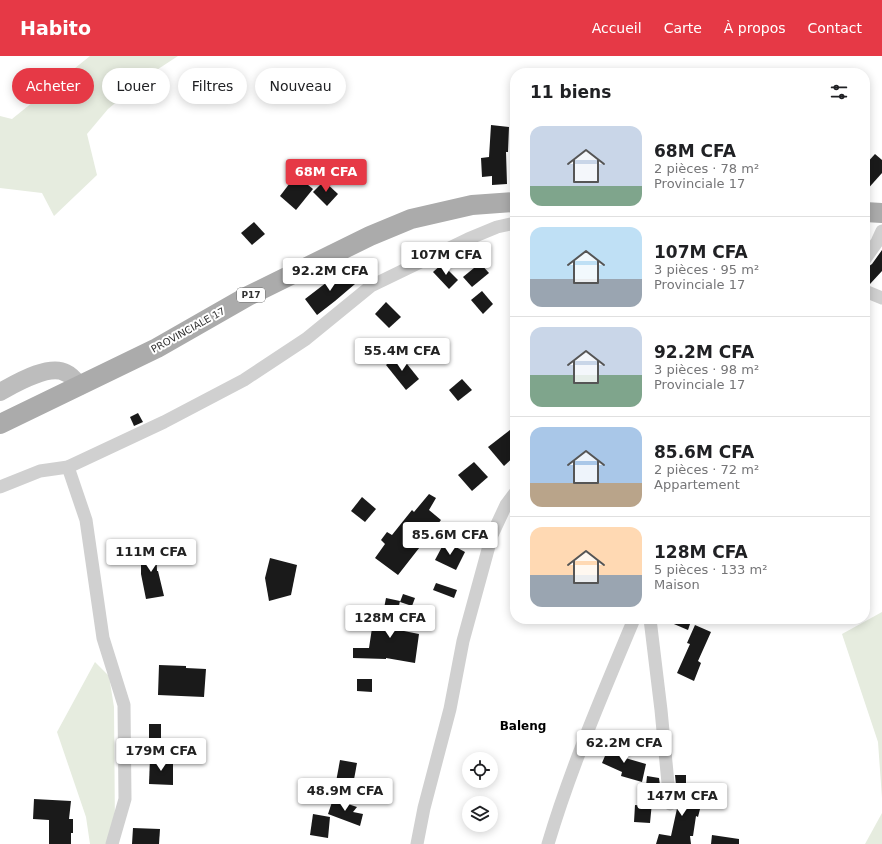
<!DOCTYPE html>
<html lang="fr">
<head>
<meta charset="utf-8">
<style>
	:root { --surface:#fff; --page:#f6f6f6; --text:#202124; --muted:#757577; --line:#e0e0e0; --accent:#e63946 }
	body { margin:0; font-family:"DejaVu Sans",sans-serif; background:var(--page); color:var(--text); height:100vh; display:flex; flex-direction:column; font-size:15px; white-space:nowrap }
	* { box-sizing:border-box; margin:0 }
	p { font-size:13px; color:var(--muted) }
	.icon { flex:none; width:22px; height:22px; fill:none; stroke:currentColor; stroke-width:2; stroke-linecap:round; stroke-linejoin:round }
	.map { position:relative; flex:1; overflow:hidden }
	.drawer { position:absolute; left:510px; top:12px; width:360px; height:556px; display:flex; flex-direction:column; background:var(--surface); border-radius:16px; box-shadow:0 2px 10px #0003 }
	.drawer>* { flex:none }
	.guide { position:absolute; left:12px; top:12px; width:380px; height:36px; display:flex; gap:8px }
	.fabs { position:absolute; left:462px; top:696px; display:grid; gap:8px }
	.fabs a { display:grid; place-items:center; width:36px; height:36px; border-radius:50%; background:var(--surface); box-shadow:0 2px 10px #0003; font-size:20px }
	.price { position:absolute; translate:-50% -34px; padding:0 9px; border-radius:4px; background:#fff; color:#222; font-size:13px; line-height:26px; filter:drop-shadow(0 1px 2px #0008) }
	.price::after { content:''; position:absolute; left:50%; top:24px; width:12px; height:9px; margin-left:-6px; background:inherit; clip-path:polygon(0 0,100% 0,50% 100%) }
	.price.on { background:var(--accent); color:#fff }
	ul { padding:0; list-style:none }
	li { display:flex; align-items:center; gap:12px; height:100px; padding:0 20px }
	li+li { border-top:1px solid var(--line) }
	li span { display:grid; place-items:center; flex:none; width:112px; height:80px; border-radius:12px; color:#555 }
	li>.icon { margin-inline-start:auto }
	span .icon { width:48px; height:48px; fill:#fffc; stroke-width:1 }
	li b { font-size:17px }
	h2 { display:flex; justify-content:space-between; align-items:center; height:48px; padding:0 20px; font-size:17px }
	.chip { padding:0 14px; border-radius:18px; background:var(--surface); box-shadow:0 2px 10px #0003; font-size:14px; line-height:36px }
	.chip.on { background:var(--accent); color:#fff }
	header { display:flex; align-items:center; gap:24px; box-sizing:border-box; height:56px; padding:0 20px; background:var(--accent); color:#fff }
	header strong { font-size:19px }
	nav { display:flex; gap:22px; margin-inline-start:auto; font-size:14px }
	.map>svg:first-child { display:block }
	.green { fill:#e6ecdf }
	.building { fill:#1a1a1a }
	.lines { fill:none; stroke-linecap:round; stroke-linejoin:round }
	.street { stroke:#d0d0d0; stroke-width:13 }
	.secondary { stroke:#bdbdbd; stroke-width:18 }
	.primary { stroke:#ababab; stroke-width:20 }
	.labels { text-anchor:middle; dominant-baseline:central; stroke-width:4; stroke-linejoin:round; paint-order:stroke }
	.shield { fill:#fff; stroke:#707070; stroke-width:1 }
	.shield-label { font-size:9px; font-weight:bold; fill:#333 }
	.street-label { font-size:10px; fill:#333; stroke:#fff }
	.quarter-label { font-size:12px; font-weight:bold; fill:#000; stroke:#fff }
</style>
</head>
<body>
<header>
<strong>Habito</strong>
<nav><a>Accueil</a><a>Carte</a><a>À propos</a><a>Contact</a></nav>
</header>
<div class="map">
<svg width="882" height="788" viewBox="0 0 882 788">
	<rect width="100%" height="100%" fill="#fff"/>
	<g class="green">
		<path d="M90 0H178L149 19 108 53 87 78 97 119 54 160 42 137 0 132V60L12 63Z"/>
		<path d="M882 556V742L878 686 842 578Z"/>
		<path d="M95 606 109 620 114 651 115 775 111 788H90L86 761 57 676Z"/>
		<path d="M882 757V788H865Z"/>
	</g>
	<g class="building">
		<path d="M491 69 509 71 508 96H506L507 128 492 129V120L482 121 481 102 489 101Z"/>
		<path d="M875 98 882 104V117L865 136V109Z"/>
		<path d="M296 119 313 133 296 154 280 140Z"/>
		<path d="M324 125 338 138 327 150 313 136Z"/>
		<path d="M254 166 265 178 252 189 241 177Z"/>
		<path d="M882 194V215L870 228 865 227V213L872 208Z"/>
		<path d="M480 207 489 217 472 231 463 221Z"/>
		<path d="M442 208 458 224 449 233 433 216Z"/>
		<path d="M342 213 355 228 335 245 317 259 305 243 331 223V222Z"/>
		<path d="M482 235 493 248 483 258 471 244Z"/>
		<path d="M386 246 401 261 389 272 375 258Z"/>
		<path d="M399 298 419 323 406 334 386 309Z"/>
		<path d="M462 323 472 334 458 345 449 334Z"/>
		<path d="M138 357 143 366 134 370 130 361Z"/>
		<path d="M515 370V400L504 410 488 391Z"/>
		<path d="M474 406 488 421 472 435 458 419Z"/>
		<path d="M429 438 436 442 429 454 441 464 398 519 375 502 385 488 381 484 387 476 392 479 412 454 414 456Z"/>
		<path d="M362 441 376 453 365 466 351 455Z"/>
		<path d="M445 485 465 496 456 514 435 504Z"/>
		<path d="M141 490H156L157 515H158L164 540 146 543 141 518Z"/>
		<path d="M270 502 297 509 291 539 269 545 265 522Z"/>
		<path d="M436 527 457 534 454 542 433 534Z"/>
		<path d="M403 538 415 542 412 550 400 546Z"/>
		<path d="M386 542 400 545 394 573 419 578 415 607 386 602V603L353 602V592H369L372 572 380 573Z"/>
		<path d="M662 563H686L691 565 688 574Z"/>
		<path d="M695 569 711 576 698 605 701 607 694 625 677 617 690 588 687 587Z"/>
		<path d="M159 609 186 610V612L206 613 204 641 158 639Z"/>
		<path d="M357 623H372V636L357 635Z"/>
		<rect x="149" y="668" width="12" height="14"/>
		<path d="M610 688 625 695 622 701 646 708 642 726 621 720 622 716 602 707Z"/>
		<path d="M150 702 173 703V729L149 728Z"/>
		<path d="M340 704 357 707 353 729 336 726Z"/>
		<path d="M675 719H686V732H690L688 746 701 749 698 761 696 760 693 780H690L691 788H656L659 778 671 780 678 748Z"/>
		<path d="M647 720 659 722 661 737 653 736 650 767 634 766 635 749 644 750Z"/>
		<path d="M34 743 71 745 69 763H73V777H71V788H49V764L33 763Z"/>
		<path d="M333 743 357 751 353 756 363 758 360 770 328 758Z"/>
		<path d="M313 758 330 761 328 782 310 779Z"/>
		<path d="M133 772 160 773 159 788H132Z"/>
		<path d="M712 779 739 783V788H711Z"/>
	</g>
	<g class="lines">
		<g class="street">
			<path d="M865 203 877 186 882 175"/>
			<path d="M865 235 882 242"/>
			<path d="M68 411 86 464 103 582 124 649 125 743 112 788"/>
			<path d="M0 431 40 415 68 411 164 366 244 324 306 283 371 230 468 183 497 171 515 167"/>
			<path d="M650 563 661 654 670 748"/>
			<path d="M417 788 424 752 450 653 463 585 492 479 506 449 515 437"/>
			<path d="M548 788C571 711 603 637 634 563"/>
		</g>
		<path class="secondary" d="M0 336C15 328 49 307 66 317 71 319 76 325 80 330"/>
		<g class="primary">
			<path d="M865 156 882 157"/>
			<path d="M0 368 157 292 248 240 370 180 411 163 472 149 515 146"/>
		</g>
	</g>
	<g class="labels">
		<rect class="shield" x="237" y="232" width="28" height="14" rx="3"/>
		<g class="shield-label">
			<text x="251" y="239">P17</text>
		</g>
		<g class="street-label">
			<text transform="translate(188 274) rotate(-29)">PROVINCIALE 17</text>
		</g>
		<g class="quarter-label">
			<text x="523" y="670">Baleng</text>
		</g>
	</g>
</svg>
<div class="fabs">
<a><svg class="icon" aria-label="locate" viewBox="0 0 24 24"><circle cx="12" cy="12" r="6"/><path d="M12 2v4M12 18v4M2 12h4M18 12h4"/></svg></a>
<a><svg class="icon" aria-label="layers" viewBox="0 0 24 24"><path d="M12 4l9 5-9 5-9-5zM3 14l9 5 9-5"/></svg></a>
</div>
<b class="price on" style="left:326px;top:137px">68M CFA</b>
<b class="price" style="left:446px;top:220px">107M CFA</b>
<b class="price" style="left:330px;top:236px">92.2M CFA</b>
<b class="price" style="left:402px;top:316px">55.4M CFA</b>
<b class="price" style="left:450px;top:500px">85.6M CFA</b>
<b class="price" style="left:151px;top:517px">111M CFA</b>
<b class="price" style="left:390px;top:583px">128M CFA</b>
<b class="price" style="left:624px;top:708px">62.2M CFA</b>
<b class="price" style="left:161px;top:716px">179M CFA</b>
<b class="price" style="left:345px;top:756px">48.9M CFA</b>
<b class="price" style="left:682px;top:761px">147M CFA</b>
<div class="guide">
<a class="chip on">Acheter</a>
<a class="chip">Louer</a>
<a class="chip">Filtres</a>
<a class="chip">Nouveau</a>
</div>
<section class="drawer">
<h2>11 biens<svg class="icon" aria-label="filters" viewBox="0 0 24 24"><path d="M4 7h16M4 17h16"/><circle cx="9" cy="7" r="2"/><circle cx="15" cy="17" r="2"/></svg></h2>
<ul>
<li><span style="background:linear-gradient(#c9d6e8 75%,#7fa58c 0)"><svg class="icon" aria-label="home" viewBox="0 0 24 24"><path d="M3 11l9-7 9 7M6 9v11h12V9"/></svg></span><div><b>68M CFA</b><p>2 pièces · 78 m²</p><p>Provinciale 17</p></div></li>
<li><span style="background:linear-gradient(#bfe0f5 65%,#9aa5b1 0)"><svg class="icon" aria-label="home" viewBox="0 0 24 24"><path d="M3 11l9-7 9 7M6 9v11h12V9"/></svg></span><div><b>107M CFA</b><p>3 pièces · 95 m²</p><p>Provinciale 17</p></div></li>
<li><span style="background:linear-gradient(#c9d6e8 60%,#7fa58c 0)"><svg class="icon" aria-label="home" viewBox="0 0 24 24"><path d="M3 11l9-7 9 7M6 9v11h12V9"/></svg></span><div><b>92.2M CFA</b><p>3 pièces · 98 m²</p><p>Provinciale 17</p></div></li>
<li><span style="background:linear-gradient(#a9c7e8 70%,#b9a48a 0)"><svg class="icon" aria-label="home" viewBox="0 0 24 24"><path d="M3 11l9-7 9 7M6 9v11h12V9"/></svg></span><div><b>85.6M CFA</b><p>2 pièces · 72 m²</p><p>Appartement</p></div></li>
<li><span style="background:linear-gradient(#ffd9b3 60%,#9aa5b1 0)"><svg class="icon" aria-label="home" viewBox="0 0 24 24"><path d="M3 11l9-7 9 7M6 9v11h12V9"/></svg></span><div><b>128M CFA</b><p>5 pièces · 133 m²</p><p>Maison</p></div></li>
</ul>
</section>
</div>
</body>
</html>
